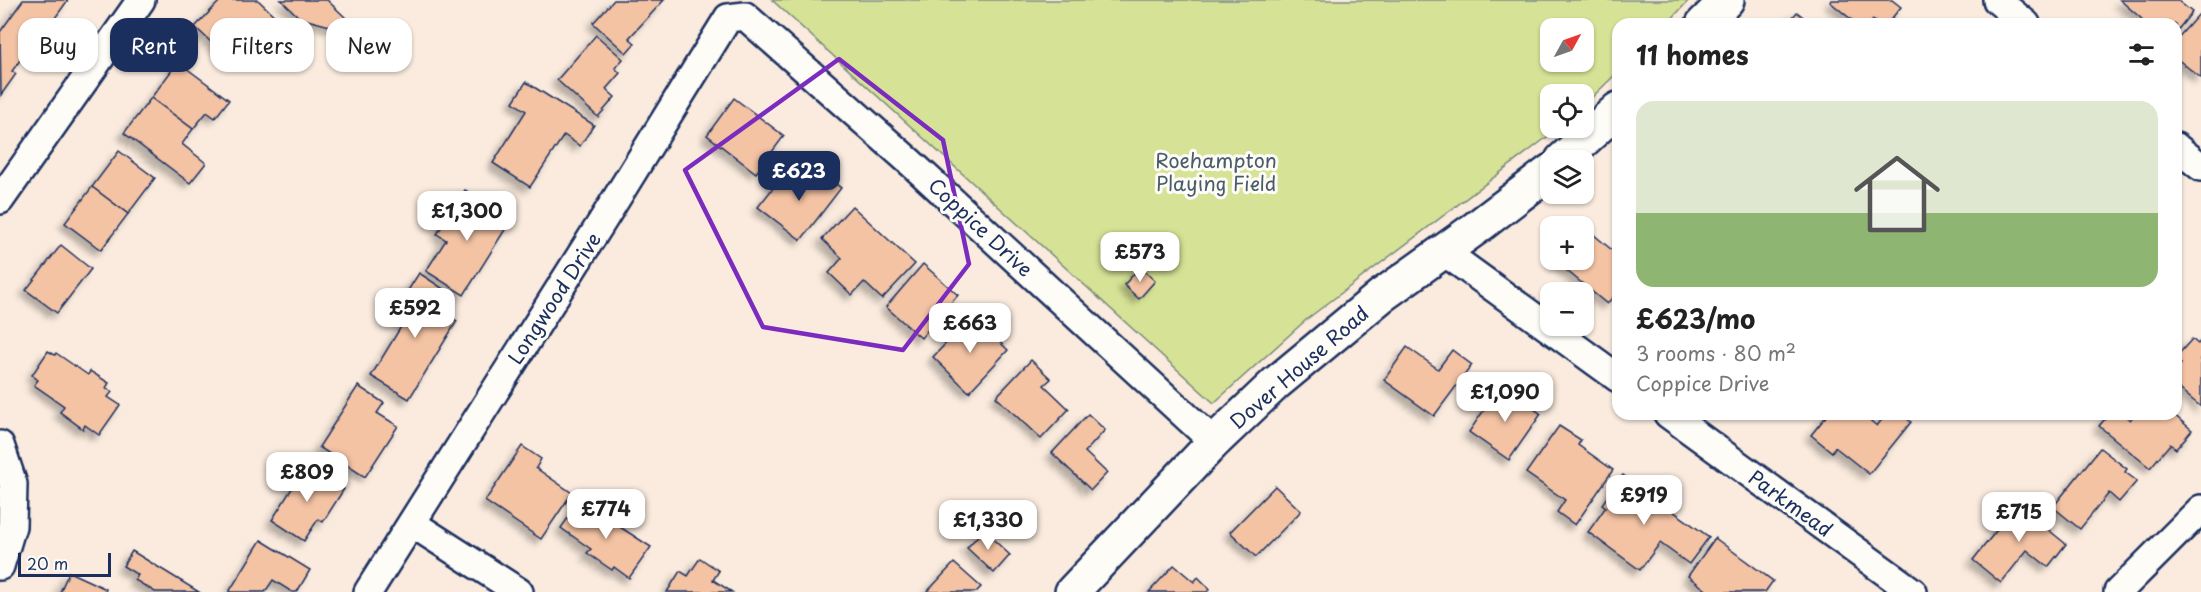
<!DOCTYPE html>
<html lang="en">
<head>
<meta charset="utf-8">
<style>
	:root { --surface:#fff; --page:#f6f6f6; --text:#222; --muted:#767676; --accent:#1b2f5e }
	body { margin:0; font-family:"Playpen Sans",sans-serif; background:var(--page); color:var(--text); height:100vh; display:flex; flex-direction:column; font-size:22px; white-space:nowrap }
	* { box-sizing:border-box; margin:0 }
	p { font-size:20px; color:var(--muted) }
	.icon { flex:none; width:33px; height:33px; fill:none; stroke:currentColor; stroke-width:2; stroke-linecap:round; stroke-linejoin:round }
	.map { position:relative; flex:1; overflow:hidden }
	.drawer { position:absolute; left:1612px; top:18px; width:570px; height:402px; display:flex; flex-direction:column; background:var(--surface); border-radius:18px; box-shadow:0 2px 4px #0004 }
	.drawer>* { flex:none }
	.top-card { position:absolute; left:18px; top:18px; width:570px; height:54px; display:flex; gap:12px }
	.needle { width:39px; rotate:50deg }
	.buttons { position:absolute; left:1540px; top:18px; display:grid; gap:12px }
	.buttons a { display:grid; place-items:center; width:54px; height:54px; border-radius:12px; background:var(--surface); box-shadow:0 2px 4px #0004; font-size:30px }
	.scale { position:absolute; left:18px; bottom:15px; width:93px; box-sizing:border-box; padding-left:6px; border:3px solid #1b2f5e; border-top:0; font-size:16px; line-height:21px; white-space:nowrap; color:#1b2f5e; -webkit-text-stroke:4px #fdfcf7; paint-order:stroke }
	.price { position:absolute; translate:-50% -51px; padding:0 14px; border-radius:12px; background:#fff; color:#222; font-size:20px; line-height:39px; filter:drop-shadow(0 2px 3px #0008) }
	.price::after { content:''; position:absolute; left:50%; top:36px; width:18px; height:14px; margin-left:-9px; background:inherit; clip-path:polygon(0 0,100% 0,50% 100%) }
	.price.current { background:var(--accent); color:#fff }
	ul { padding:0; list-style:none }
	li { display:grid; align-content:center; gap:12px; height:318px; padding:0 24px }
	li span { display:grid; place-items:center; height:186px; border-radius:18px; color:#555 }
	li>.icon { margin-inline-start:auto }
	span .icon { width:108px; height:108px; fill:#fffc; stroke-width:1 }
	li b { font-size:26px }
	h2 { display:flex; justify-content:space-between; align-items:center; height:72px; padding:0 24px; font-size:26px }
	.pill { padding:0 21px; border-radius:18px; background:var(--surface); box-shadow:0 2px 4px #0004; font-size:21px; line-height:54px }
	.pill.current { background:var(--accent); color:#fff }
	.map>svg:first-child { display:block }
	.green { fill:#d6e396; stroke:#78897a; stroke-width:1.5; fill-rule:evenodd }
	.building { fill:#f4c3a4; stroke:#1b2f5e; stroke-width:1.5; filter:url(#shadow) }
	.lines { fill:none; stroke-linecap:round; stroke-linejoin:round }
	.street-casing { stroke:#1b2f5e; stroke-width:32 }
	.secondary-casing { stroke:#1b2f5e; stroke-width:38 }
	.street { stroke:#fdfcf7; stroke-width:27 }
	.secondary { stroke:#fdfcf7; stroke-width:33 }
	.marked { fill:none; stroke:#7b2cbf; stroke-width:4.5; stroke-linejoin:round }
	.labels { text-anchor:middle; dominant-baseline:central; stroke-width:6; stroke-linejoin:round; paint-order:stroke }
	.park-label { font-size:20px; fill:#4a5c6c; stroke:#fdfcf7 }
	.street-label { font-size:20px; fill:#1b2f5e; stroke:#fdfcf7 }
</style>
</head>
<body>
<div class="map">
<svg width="2201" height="592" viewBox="0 0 2201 592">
	<defs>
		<filter id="shadow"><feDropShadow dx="-5.5" dy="5.5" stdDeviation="3" flood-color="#0004"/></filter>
	</defs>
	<rect width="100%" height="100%" fill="#faebde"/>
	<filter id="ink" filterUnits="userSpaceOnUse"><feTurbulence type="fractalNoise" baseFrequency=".0167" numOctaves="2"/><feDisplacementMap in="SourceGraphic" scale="12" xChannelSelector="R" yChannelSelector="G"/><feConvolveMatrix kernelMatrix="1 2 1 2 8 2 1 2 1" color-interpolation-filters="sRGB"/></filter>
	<g filter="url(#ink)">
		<path class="green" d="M772 0H1689L1667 24H1618V72L1584 105V94H1551V128H1559L1307 319 1214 403ZM1551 28H1584V62H1551Z"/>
		<g class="building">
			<path d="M23 0H68L37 43 34 41 12 71 16 74 1 95 0 32Z"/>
			<path d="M217 0H258L280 21 262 41 251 31 227 57 195 27 219 2Z"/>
			<path d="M281 0H327L346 18 337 28 300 18Z"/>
			<path d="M614 0H664L629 38 635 43 626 53 593 23Z"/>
			<path d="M1831 0H1892L1901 7 1887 24H1879L1873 20 1870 24H1857L1830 2Z"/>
			<path d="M2120 0H2177L2192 12 2176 32V24H2138L2142 19Z"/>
			<path d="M1797 12 1812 24H1787Z"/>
			<path d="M2199 14 2201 16V78L2176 58V40Z"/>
			<path d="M596 35 623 59 615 68 620 73 606 89 615 97 598 117 557 80Z"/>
			<path d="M178 62 229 100 215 118 207 112 193 129 151 98Z"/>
			<path d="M526 82 594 125 580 146 564 135 530 187 493 163 526 111 513 102Z"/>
			<path d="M151 98 193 129 182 144 206 163 190 183 124 133Z"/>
			<path d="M734 98 784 136 756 173 707 135Z"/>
			<path d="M119 151 155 178 128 214 92 187Z"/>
			<path d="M788 169 811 187 822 173 841 188 801 240 758 207Z"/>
			<path d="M92 187 128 214 101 250 65 223Z"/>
			<path d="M465 190 511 220 464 295 426 271 446 240 437 234Z"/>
			<path d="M852 206 915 264 882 299 864 282 852 295 829 273 842 258 822 239Z"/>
			<path d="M1586 228 1613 251 1618 244V291L1607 304 1554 260H1584V231Z"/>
			<path d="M61 245 91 269 57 313 26 290Z"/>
			<path d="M923 264 958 295 921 338 886 307Z"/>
			<path d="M1140 267 1155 281 1139 299 1124 285Z"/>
			<path d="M419 273 445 290 434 307 457 321 409 399 371 376 413 307 402 300Z"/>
			<path d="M972 316 1008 350 969 392 933 357Z"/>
			<path d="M2192 339 2198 344 2201 340V407L2176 386V370L2181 364 2176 361V357Z"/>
			<path d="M1407 347 1438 369 1452 350 1472 365 1434 416 1384 380Z"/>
			<path d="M48 351 55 355 56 353 88 375 90 371 109 383 106 388 112 392 108 397 120 405 99 435 85 425 83 429 60 412 64 406 34 385 38 380 32 375Z"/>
			<path d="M1031 360 1051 379 1044 385 1069 409 1041 439 996 397Z"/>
			<path d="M1501 385 1541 414 1509 460 1469 432Z"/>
			<path d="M358 386 384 403 377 413 398 426 365 477 319 447Z"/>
			<path d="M1088 414 1105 430 1085 452 1107 473 1091 490 1052 453Z"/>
			<path d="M1828 414H1862L1877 426 1886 414H1901L1911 422 1869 474 1835 447 1832 452 1811 435Z"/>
			<path d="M2109 414H2123L2130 420 2135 414H2173L2192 430 2176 449 2170 444 2150 468 2099 426Z"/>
			<path d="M1559 426 1581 440 1578 445 1613 470 1575 525 1557 512 1565 500 1526 473Z"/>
			<path d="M522 446 541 459 536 468 572 493 541 539 485 501Z"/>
			<path d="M2100 448 2127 469 2125 472 2137 481 2119 502 2109 493 2080 529 2053 507Z"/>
			<path d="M306 466 344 489 323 522 318 519 304 541 272 520Z"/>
			<path d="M1623 475 1709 537 1689 564 1660 543 1640 570 1588 532 1606 507 1602 504Z"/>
			<path d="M1275 486 1301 511 1256 557 1230 532Z"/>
			<path d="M580 501 651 547 629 578 614 567 612 570 587 553 591 549 561 528Z"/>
			<path d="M2020 501 2048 524 2045 527 2066 544 2048 567 2027 550 2001 583 1973 560Z"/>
			<path d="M983 530 1010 555 994 573 967 548Z"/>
			<path d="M1715 538 1773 581 1765 592H1709L1688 576Z"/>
			<path d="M261 540 310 570 297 592H292L273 580 265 592H229Z"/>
			<path d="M132 551 199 592H155L135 580 138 575 123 566Z"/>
			<path d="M700 558 719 571 713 580 732 592H667L680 571 688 576Z"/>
			<path d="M954 563 981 587 976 592H927Z"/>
			<path d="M1174 565 1194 582 1198 577 1210 589 1207 592H1149Z"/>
			<path d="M69 572 106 589 105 592H60Z"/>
		</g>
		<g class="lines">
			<g class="street-casing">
				<g id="street">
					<path d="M1997 0 2026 24"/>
					<path d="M2176 147 2201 167"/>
					<path d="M0 200 141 0"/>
					<path d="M1443 251 1618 378"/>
					<path d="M1668 414 1913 592"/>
					<path d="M0 445 13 484 12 526 0 566"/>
					<path d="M413 524 519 592"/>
					<path d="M368 592 603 220 728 18 745 16 910 162 1214 442"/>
					<path d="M2118 592 2201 509"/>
				</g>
			</g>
			<g class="secondary-casing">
				<g id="secondary">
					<path d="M1703 24 1727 0"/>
					<path d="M1562 160 1618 109"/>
					<path d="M1072 592 1214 442 1276 383 1381 296 1476 228 1551 171"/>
				</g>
			</g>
			<use href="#street" class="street"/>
			<use href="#secondary" class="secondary"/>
		</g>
	</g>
	<path class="marked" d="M839 59 943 140 969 264 903 350 763 327 685 170Z"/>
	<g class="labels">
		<g class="park-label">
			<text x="1216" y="160">Roehampton<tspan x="1216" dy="23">Playing Field</tspan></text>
		</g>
		<g class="street-label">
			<text transform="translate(981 227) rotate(43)">Coppice Drive</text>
			<text transform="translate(554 298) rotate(-57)">Longwood Drive</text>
			<text transform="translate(1299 367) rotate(-41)">Dover House Road</text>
			<text transform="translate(1791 503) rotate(36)">Parkmead</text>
		</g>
	</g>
</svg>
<div class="buttons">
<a><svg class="needle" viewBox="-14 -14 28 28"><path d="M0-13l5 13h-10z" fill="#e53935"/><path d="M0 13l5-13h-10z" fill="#767676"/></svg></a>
<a><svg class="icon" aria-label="locate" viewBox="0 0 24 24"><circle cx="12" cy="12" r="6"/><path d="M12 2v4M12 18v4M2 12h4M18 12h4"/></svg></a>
<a><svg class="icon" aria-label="layers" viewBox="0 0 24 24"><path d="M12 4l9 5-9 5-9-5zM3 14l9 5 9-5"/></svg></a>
<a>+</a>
<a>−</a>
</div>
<div class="scale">20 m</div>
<b class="price current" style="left:799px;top:202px">£623</b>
<b class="price" style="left:467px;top:242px">£1,300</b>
<b class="price" style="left:1140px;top:283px">£573</b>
<b class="price" style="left:415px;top:339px">£592</b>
<b class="price" style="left:970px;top:354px">£663</b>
<b class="price" style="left:1505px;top:423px">£1,090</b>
<b class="price" style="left:307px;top:503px">£809</b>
<b class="price" style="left:1644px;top:526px">£919</b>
<b class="price" style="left:606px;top:540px">£774</b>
<b class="price" style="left:2019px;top:543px">£715</b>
<b class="price" style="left:988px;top:551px">£1,330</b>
<div class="top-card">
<a class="pill">Buy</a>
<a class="pill current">Rent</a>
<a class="pill">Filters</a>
<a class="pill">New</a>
</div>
<section class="drawer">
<h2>11 homes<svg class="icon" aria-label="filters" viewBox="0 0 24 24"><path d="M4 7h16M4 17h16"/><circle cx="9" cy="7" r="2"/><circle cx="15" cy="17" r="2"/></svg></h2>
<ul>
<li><span style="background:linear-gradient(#dfe7d0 60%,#8fb573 0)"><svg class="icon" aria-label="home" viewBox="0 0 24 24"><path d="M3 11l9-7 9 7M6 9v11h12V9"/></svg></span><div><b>£623/mo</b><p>3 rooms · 80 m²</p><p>Coppice Drive</p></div></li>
</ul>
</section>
</div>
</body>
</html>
